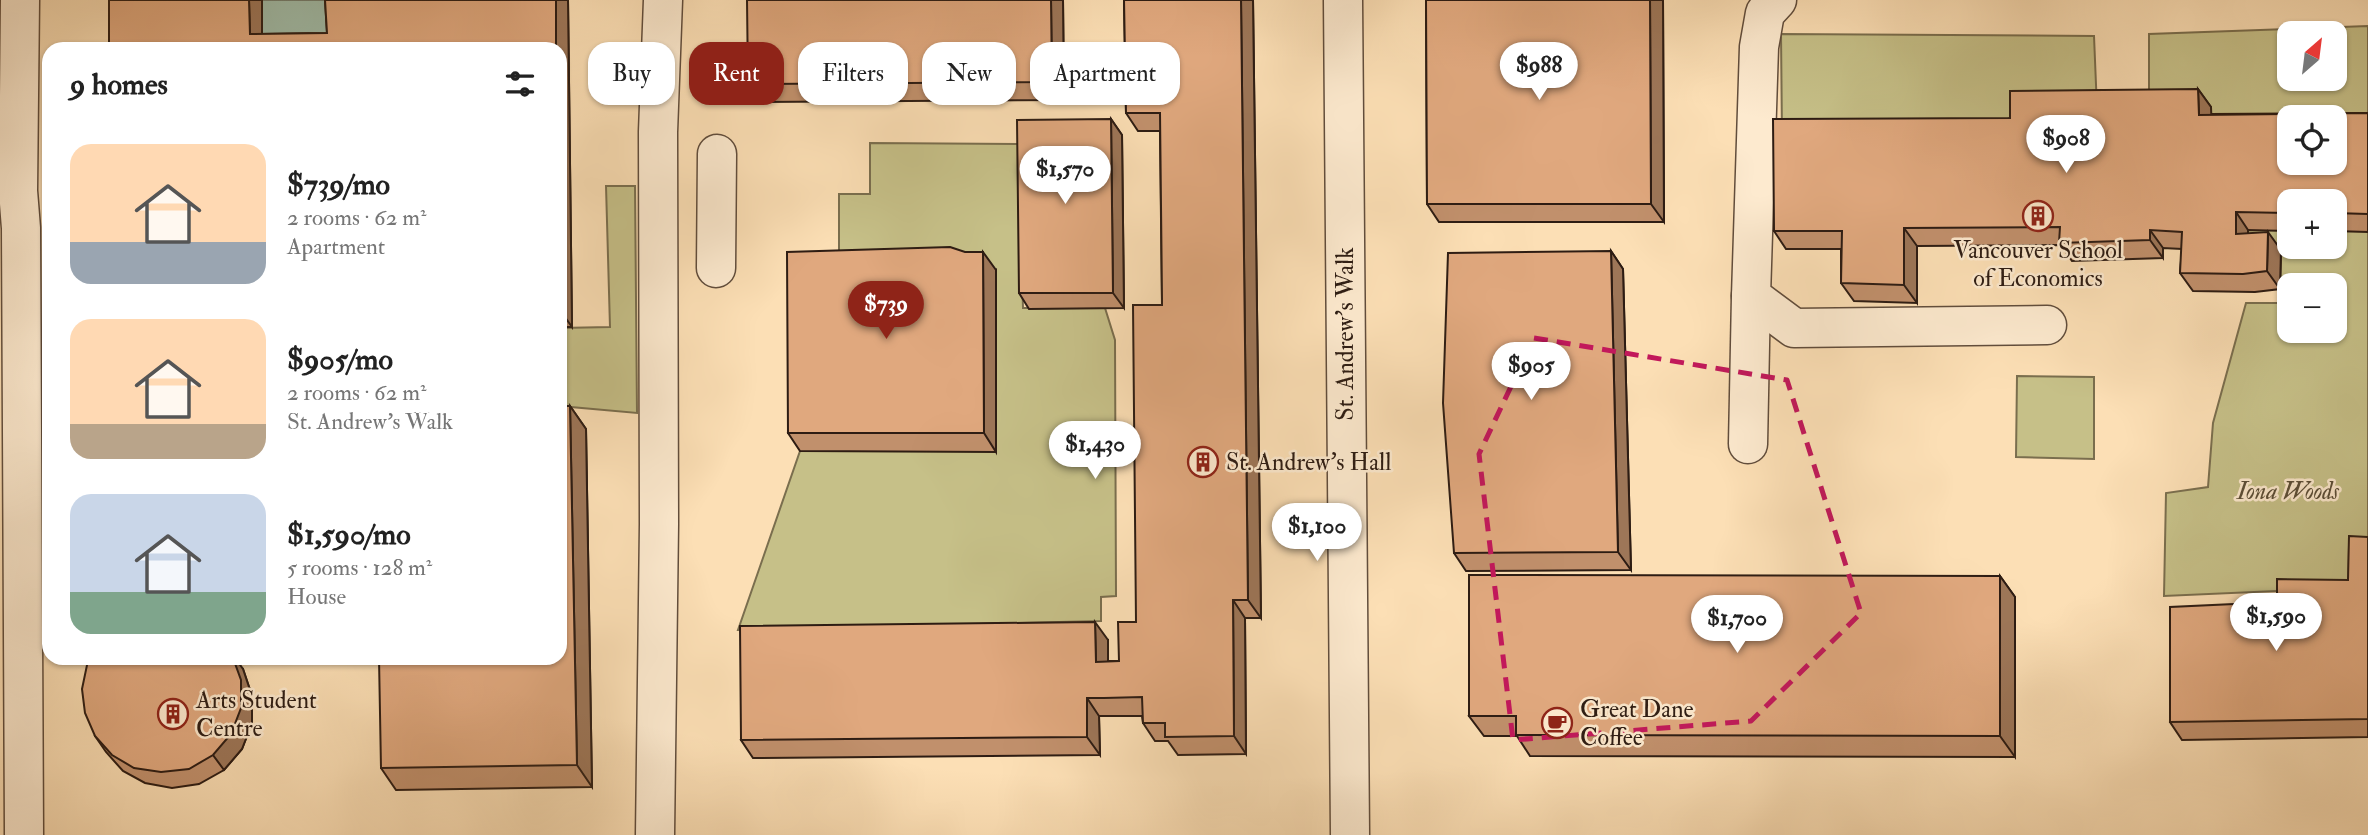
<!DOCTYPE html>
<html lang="en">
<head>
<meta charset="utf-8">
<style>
	:root { --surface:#fff; --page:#f6f6f6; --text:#222; --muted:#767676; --accent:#8f2418 }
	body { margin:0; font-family:"IM FELL Double Pica",serif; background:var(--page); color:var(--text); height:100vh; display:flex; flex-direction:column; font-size:26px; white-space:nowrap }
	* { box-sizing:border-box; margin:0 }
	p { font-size:23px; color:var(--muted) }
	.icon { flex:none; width:38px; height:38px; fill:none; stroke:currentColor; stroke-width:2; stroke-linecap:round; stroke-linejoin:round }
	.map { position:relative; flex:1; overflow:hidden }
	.sheet { position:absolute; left:42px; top:42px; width:525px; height:623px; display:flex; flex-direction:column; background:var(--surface); border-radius:21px; box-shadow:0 2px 5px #0004 }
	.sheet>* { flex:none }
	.top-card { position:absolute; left:588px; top:42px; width:665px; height:63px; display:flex; gap:14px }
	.needle { width:46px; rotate:28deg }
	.tools { position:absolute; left:2277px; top:21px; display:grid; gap:14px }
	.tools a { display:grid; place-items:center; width:70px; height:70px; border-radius:14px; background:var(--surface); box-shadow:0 2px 5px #0004; font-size:35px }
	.price { position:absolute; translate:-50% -60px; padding:0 16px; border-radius:24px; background:#fff; color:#222; font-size:23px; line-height:46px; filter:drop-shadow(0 2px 4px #0008) }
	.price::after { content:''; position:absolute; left:50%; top:42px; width:21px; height:16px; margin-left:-10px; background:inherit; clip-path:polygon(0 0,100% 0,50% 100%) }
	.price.on { background:var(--accent); color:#fff }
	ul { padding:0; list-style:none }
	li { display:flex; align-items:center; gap:21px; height:175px; padding:0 28px }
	li span { display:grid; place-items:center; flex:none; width:196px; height:140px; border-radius:21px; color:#555 }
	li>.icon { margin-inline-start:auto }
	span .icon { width:84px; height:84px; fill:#fffc; stroke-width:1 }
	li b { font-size:30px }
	h2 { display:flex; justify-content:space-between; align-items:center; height:84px; padding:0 28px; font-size:30px }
	.chip { padding:0 24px; border-radius:21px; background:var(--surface); box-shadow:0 2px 5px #0004; font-size:24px; line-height:63px }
	.chip.on { background:var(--accent); color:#fff }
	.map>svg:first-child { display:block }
	.green { fill:#c6c088; stroke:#7a6e4e; stroke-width:2; fill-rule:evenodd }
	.water { fill:#a0bdaa; stroke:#727d6e; stroke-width:2 }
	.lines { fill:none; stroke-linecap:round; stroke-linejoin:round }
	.minor-casing { stroke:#614d3c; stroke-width:41 }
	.minor { stroke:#fdeacf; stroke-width:38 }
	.wall { fill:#c1906c; stroke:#2d1c13; stroke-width:2 }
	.shaded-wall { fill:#9d7658; stroke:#2d1c13; stroke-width:2 }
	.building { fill:#e0a87e; stroke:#2d1c13; stroke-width:2; fill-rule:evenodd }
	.marked { fill:none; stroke:#c2185b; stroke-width:5; stroke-dasharray:14 9; stroke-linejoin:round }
	.labels { text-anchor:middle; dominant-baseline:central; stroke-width:5; stroke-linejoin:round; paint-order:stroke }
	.poi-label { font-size:24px; fill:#2d1c13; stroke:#fdeacf; text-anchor:start }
	.street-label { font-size:24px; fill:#2d1c13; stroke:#fdeacf }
	.park-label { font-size:24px; font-style:italic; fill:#5b4d36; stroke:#fdeacf }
</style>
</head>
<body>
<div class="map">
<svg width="2368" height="835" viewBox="0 0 2368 835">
	<rect width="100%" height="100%" fill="#fcdfb5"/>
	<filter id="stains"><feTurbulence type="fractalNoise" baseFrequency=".00286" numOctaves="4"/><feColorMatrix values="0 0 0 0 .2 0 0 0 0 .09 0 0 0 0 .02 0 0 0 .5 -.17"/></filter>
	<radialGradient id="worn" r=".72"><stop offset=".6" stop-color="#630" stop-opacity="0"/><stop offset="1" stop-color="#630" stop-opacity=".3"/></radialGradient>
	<g class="green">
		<path d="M2368 26V131L2334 117H2289V132L2149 108V34ZM2289 33H2334V79H2289Z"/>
		<path d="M1781 34 2094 36 2097 109 2023 136H1782Z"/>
		<path d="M870 143 1018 144 1023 308H1105L1115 340 1116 596 1101 597V621L738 630 800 451 839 296V194H870Z"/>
		<path d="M606 186H635L637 413 560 406V328L610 327Z"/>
		<path d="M2335 228 2368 230V547L2349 546 2348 588 2164 596 2166 493 2208 487 2213 423 2246 303H2278L2280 289 2248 252V230L2289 229V247H2334ZM2289 285H2334V331H2289Z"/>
		<path d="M2017 376 2094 377V459L2016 457Z"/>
	</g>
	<path class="water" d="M262 0H336L340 49H262Z"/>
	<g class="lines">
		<g class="minor-casing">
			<g id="minor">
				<path d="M20 0 18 191 21 228 24 835"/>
				<path d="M1343 0 1350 835"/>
				<path d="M1777 0 1765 13 1759 47 1751 296 1794 328 2047 325"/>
				<path d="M716 268 717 154"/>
				<path d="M1748 444 1751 296"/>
				<path d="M655 835 659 524 658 132 663 0"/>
			</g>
		</g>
		<use href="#minor" class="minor"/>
	</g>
	<g class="wall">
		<path d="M262 0V34L327 33 325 0H568L572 327H560V49H109Z"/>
		<path d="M1063 0 1064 100 760 102 748 84Z"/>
		<path d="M1124 0H1253L1261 618H1245L1246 754 1178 755 1168 741H1155L1143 723 1142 716H1099L1100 755 753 758 741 740 1108 640V661H1119L1136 622 1162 305 1160 131H1138L1126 113Z"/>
		<path d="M1426 0H1663L1664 222H1439L1427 204Z"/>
		<path d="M2198 89 2211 107V114L2368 113V232L2334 231V201H2289V231L2248 230V234L2281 250 2280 289 2255 292 2193 291 2180 273 2182 249 2163 248V258L2072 261 2061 245 1917 246V303L1854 301 1841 283V249H1786L1774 231 2010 118Z"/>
		<path d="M1111 119 1122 135 1124 308 1029 309 1019 293Z"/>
		<path d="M1611 251 1623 269 1631 570 1466 571 1454 553Z"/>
		<path d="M996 270V452L800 451 788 433Z"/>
		<path d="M570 406 586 429 592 787 396 790 381 768Z"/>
		<path d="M2368 537V737L2182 740 2170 722 2277 602 2348 580Z"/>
		<path d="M2000 576 2015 597V757L1530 756 1517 736H1484L1469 716Z"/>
		<path d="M243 669 252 696V723L242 749 224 770 199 784 172 788 145 783 123 771 106 752 95 736Z"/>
	</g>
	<g class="shaded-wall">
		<path d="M249 0H262V49L250 34Z"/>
		<path d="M556 0H568L572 327 560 310V49H556Z"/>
		<path d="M1051 0H1063L1064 100 1052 82Z"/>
		<path d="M1241 0H1253L1261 618 1248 600Z"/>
		<path d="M1650 0H1663L1664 222 1651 204Z"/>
		<path d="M2198 89 2211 107 2212 133 2199 115Z"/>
		<path d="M1111 119 1122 135 1124 308 1113 293Z"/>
		<path d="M2236 212 2248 230V252L2236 234Z"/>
		<path d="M1904 228 1917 246V303L1904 285Z"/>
		<path d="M2150 230 2163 248V258L2150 240Z"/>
		<path d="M2268 232 2281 250 2280 289 2267 271Z"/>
		<path d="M1611 251 1623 269 1631 570 1618 552Z"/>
		<path d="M983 252 996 270V452L984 433Z"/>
		<path d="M570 406 586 429 592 787 577 765Z"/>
		<path d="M2000 576 2015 597V757L2000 736Z"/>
		<path d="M1233 600 1245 618 1246 754 1234 736Z"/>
		<path d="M1095 622 1108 640V680L1096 662Z"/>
		<path d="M233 658H235L243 669 252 696V723L242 749 224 770 213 755Z"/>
		<path d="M1087 698 1099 716 1100 755 1087 737Z"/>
	</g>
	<g class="building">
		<path d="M109 0H249L250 34 327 33 325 0H556V49H109Z"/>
		<path d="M747 0H1051L1052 82 748 84Z"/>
		<path d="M1124 0H1241L1248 600H1233L1234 736 1165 737V723H1143L1142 697 1104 698H1087V737L741 740 740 626 1095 622 1096 662 1119 661 1118 622H1136L1133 305H1162V299L1160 113H1126Z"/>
		<path d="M1426 0H1650L1651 204H1427Z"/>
		<path d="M2198 89 2199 115 2368 113V214L2334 213V201H2289V213L2236 212V234L2268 232 2267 271 2243 274 2180 273 2182 232 2150 230V240L2059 243 2060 227 1904 228V285L1841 283 1842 231H1774L1773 119 2010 118V91ZM2289 117H2334V163H2289Z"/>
		<path d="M1111 119 1113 293H1019L1017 120Z"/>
		<path d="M950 247 965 252H983L984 433H788L787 252Z"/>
		<path d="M1611 251 1618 552 1454 553 1443 403 1448 253Z"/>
		<path d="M560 406H570L577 765 381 768 379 658H560Z"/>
		<path d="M2349 536 2368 537V719L2170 722V607L2277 602V579L2348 580Z"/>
		<path d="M1469 575 2000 576V736L1516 735V716H1469Z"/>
		<path d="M91 658H233L241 680V708L231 734 213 755 189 769 161 772 134 768 112 755 95 736 85 713 82 689 87 665Z"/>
	</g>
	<path class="marked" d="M1534 338 1787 380 1861 613 1751 721 1513 740 1479 454Z"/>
	<defs>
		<g id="building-ring" transform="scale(1.575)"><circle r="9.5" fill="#fdeacf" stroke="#8f2418" stroke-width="1.5"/><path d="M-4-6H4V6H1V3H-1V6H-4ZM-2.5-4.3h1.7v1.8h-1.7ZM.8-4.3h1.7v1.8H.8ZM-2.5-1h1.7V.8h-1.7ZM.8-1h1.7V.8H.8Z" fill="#8f2418"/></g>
		<g id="cafe-ring" transform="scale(1.575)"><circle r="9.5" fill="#fdeacf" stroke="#8f2418" stroke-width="1.5"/><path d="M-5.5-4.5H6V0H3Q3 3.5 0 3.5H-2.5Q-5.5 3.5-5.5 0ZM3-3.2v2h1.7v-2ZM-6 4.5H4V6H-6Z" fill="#8f2418"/></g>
	</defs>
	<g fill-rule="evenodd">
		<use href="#building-ring" x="2038" y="216"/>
		<use href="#building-ring" x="1203" y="462"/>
		<use href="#building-ring" x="173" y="714"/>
		<use href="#cafe-ring" x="1557" y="723"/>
	</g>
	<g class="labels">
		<g class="poi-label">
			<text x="2038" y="250" text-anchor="middle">Vancouver School<tspan x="2038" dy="28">of Economics</tspan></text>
			<text x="1226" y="462">St. Andrew's Hall</text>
			<text x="196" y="700">Arts Student<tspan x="196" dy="28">Centre</tspan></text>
			<text x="1580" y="709">Great Dane<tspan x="1580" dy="28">Coffee</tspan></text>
		</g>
		<g class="street-label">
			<text transform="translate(1345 334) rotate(-90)">St. Andrew's Walk</text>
		</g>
		<g class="park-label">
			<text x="2288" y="491">Iona Woods</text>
		</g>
	</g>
	<rect width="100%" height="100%" filter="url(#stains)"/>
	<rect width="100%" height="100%" fill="url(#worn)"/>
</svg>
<div class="tools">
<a><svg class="needle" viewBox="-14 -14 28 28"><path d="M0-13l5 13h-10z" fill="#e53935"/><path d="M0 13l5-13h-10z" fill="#767676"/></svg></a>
<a><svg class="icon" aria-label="locate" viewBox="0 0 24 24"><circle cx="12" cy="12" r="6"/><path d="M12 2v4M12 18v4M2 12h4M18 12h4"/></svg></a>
<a>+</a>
<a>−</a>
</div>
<b class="price" style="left:1539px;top:102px">$988</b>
<b class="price" style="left:2066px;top:175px">$908</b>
<b class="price" style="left:1065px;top:206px">$1,570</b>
<b class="price on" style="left:886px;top:341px">$739</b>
<b class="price" style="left:1531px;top:402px">$905</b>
<b class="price" style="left:1095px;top:481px">$1,430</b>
<b class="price" style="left:1317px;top:563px">$1,100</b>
<b class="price" style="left:2276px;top:653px">$1,590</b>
<b class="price" style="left:1737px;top:655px">$1,700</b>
<div class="top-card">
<a class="chip">Buy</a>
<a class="chip on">Rent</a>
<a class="chip">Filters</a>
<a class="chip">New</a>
<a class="chip">Apartment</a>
</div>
<section class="sheet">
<h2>9 homes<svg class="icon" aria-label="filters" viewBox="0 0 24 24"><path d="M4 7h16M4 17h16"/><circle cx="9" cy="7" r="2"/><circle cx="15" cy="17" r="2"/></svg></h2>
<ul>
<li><span style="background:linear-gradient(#ffd9b3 70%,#9aa5b1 0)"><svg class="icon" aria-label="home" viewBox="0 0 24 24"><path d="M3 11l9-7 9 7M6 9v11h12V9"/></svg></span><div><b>$739/mo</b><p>2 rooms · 62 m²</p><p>Apartment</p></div></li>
<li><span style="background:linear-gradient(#ffd9b3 75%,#b9a48a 0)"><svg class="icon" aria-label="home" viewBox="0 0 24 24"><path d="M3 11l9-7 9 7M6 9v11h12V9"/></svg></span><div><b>$905/mo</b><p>2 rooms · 62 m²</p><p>St. Andrew's Walk</p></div></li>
<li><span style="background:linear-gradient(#c9d6e8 70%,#7fa58c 0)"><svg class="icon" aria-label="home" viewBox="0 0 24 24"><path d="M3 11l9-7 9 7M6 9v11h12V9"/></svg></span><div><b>$1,590/mo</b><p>5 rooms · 128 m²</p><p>House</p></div></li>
</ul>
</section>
</div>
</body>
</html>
